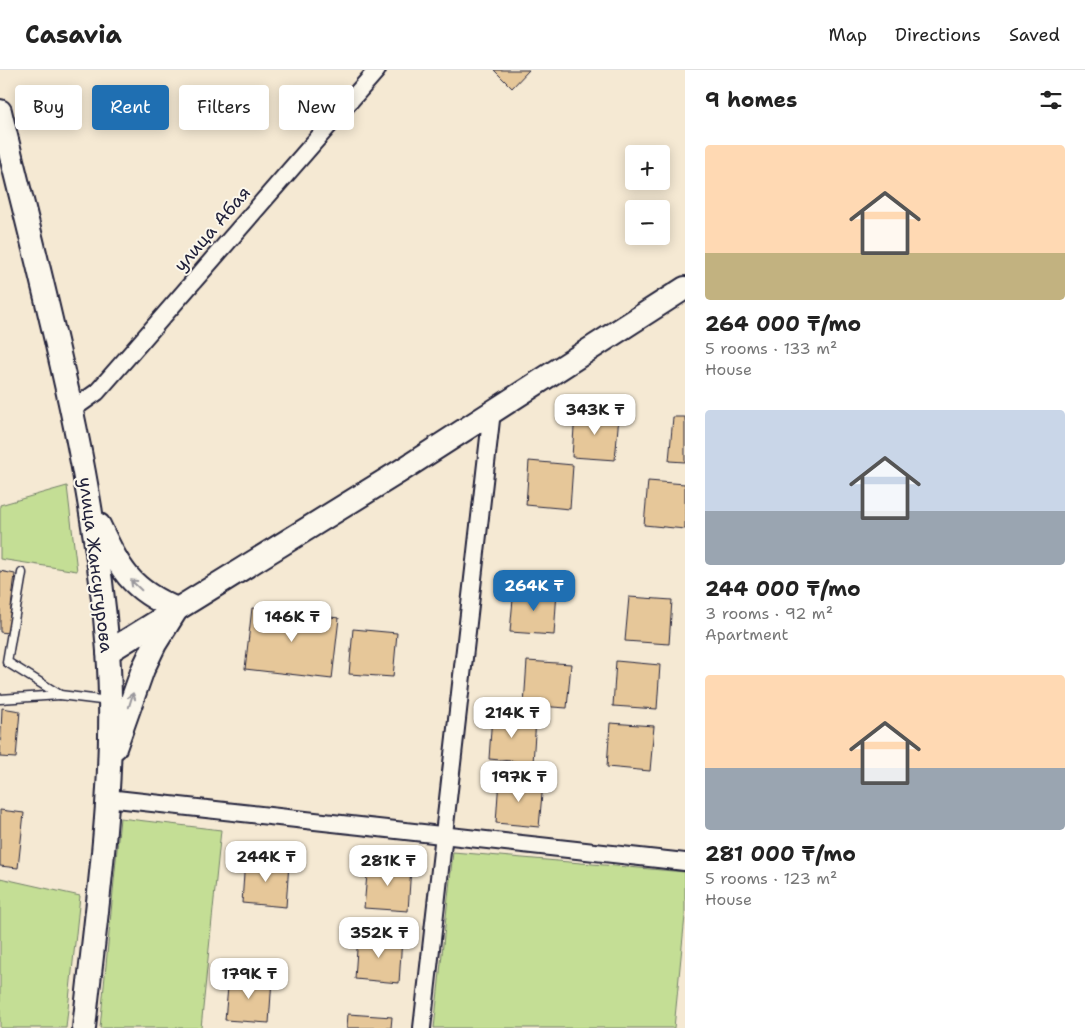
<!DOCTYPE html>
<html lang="en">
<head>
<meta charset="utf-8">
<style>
	:root { --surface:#fff; --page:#f6f6f6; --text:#222; --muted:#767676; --line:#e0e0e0; --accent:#1f6fb2 }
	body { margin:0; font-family:"Shantell Sans",sans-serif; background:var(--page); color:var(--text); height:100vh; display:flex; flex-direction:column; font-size:19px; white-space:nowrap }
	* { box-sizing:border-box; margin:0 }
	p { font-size:16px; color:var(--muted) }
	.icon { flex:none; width:28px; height:28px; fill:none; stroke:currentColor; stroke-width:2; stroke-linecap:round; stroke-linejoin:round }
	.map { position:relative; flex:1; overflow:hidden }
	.side { display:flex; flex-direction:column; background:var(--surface); width:400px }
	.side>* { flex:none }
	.guide { position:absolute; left:15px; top:15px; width:475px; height:45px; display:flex; gap:10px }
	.tools { position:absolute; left:625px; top:75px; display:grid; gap:10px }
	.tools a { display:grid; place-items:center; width:45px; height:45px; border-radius:5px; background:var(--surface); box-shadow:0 2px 12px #0003; font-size:25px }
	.price { position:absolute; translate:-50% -42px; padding:0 11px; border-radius:10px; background:#fff; color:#222; font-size:16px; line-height:32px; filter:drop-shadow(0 1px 2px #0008) }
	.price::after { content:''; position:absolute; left:50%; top:30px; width:15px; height:11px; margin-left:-8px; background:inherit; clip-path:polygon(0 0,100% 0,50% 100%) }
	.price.active { background:var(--accent); color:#fff }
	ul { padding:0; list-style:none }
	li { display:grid; align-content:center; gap:10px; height:265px; padding:0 20px }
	li span { display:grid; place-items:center; height:155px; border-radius:5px; color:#555 }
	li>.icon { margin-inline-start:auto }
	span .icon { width:90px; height:90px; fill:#fffc; stroke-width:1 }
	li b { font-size:21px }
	h2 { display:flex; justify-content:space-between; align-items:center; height:60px; padding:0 20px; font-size:21px }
	.chip { padding:0 18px; border-radius:5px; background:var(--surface); box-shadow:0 2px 12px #0003; font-size:18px; line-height:45px }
	.chip.active { background:var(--accent); color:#fff }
	header { display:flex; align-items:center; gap:30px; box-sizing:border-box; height:70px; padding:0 25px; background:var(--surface); border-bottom:1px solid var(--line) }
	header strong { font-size:24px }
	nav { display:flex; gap:28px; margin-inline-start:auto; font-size:18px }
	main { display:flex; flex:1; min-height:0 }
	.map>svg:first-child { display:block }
	.green { fill:#c4de95; stroke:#738068 }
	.building { fill:#e6c799; stroke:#22223b }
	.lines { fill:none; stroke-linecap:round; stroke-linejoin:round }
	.lane-casing { stroke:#22223b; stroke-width:11 }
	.street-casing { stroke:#22223b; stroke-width:20 }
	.secondary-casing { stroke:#22223b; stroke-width:26 }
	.lane { stroke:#fbf7ec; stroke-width:8 }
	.street { stroke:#fbf7ec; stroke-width:16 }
	.secondary { stroke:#fbf7ec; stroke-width:22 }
	.oneway { stroke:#99979c }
	.labels { text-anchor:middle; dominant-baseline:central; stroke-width:4; stroke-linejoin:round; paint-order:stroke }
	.street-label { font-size:18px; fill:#22223b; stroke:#fbf7ec }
</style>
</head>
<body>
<header>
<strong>Casavia</strong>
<nav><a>Map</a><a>Directions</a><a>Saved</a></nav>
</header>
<main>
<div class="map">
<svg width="685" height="958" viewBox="0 0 685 958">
	<rect width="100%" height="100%" fill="#f5e9d3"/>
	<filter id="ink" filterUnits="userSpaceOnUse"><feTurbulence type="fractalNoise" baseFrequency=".02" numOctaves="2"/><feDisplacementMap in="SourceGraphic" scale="10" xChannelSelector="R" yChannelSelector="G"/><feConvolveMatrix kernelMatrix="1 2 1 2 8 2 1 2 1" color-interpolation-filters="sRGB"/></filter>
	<g filter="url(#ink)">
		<g class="green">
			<path d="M67 416 77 501 0 489V435Z"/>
			<path d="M120 748 221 760 201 958H100Z"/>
			<path d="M453 782 685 802V846L674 958H434Z"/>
			<path d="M0 808 80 826 66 958H0Z"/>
		</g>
		<g class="building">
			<path d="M494 0H529L512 18Z"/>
			<path d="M575 343 619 346 615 390 572 387Z"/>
			<path d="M673 347H685V392L669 391Z"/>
			<path d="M529 391 573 395 570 439 526 435Z"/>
			<path d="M648 411 685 414V459L644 455Z"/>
			<path d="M0 501 15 504 8 563 0 562Z"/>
			<path d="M514 518 557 521 554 565 510 562Z"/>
			<path d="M629 527 672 530 669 574 625 571Z"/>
			<path d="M252 538 339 548 332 609 245 599Z"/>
			<path d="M353 559 397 563 393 607 349 604Z"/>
			<path d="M527 591 571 594 567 638 524 635Z"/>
			<path d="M616 591 660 595 657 639 613 636Z"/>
			<path d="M2 638 20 641 16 688 0 687Z"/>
			<path d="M492 645 536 649 533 693 489 689Z"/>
			<path d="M610 653 654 656 650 701 607 697Z"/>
			<path d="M499 709 543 713 539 757 496 753Z"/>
			<path d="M0 740 24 743 18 798 0 796Z"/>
			<path d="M245 789 289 793 286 837 242 833Z"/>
			<path d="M368 793 411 797 408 841 364 838Z"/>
			<path d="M358 865 402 868 399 913 355 909Z"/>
			<path d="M229 906 272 909 269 953 225 950Z"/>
			<path d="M348 944 392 947 391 958H347Z"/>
		</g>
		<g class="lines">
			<g class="lane-casing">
				<g id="lane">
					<path d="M22 503 7 592 60 625 109 631"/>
					<path d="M0 629 60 625"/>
				</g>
			</g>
			<g class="street-casing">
				<g id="street">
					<path d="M73 339 97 322 133 281 377 0"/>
					<path d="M107 728 685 792"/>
					<path d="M422 958 492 341"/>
				</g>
			</g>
			<g class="secondary-casing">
				<g id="secondary">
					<path d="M0 41C43 220 94 397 108 581 117 707 97 833 84 958"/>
					<path d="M99 455C120 499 130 520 177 539L155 574 143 599 115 678"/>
					<path d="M108 582 402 400 685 218"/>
				</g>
			</g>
			<use href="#lane" class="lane"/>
			<use href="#street" class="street"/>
			<use href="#secondary" class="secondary"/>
		</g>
		<defs><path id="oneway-shaft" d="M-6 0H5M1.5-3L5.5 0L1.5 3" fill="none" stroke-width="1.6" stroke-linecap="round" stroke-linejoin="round" transform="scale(1.25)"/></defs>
		<g class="oneway">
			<use href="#oneway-shaft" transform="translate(136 515) rotate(-136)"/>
			<use href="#oneway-shaft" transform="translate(131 630) rotate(-73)"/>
		</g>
	</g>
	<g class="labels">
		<g class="street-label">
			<text transform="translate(212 159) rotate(-49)">улица Абая</text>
			<text transform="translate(96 495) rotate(83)">улица Жансугурова</text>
		</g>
	</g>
</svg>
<div class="tools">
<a>+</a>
<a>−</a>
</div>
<b class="price" style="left:595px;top:366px">343K ₸</b>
<b class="price active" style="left:534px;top:542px">264K ₸</b>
<b class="price" style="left:292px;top:573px">146K ₸</b>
<b class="price" style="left:512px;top:669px">214K ₸</b>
<b class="price" style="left:519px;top:733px">197K ₸</b>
<b class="price" style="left:266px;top:813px">244K ₸</b>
<b class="price" style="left:388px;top:817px">281K ₸</b>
<b class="price" style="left:379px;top:889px">352K ₸</b>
<b class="price" style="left:249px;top:930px">179K ₸</b>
<div class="guide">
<a class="chip">Buy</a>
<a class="chip active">Rent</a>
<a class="chip">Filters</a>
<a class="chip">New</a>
</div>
</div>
<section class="side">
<h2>9 homes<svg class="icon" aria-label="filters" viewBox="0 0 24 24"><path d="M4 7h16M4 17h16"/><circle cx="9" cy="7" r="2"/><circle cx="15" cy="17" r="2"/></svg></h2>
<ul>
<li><span style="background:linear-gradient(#ffd9b3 70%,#c2b280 0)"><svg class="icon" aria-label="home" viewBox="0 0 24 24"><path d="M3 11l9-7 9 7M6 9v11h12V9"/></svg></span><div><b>264 000 ₸/mo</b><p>5 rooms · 133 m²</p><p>House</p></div></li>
<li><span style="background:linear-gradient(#c9d6e8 65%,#9aa5b1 0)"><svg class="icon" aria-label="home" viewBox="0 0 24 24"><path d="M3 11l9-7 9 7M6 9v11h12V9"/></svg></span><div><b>244 000 ₸/mo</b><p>3 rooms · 92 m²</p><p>Apartment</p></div></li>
<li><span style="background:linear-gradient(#ffd9b3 60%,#9aa5b1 0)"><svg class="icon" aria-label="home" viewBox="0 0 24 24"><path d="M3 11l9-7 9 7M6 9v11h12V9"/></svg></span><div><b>281 000 ₸/mo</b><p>5 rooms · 123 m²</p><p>House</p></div></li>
</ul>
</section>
</main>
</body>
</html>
